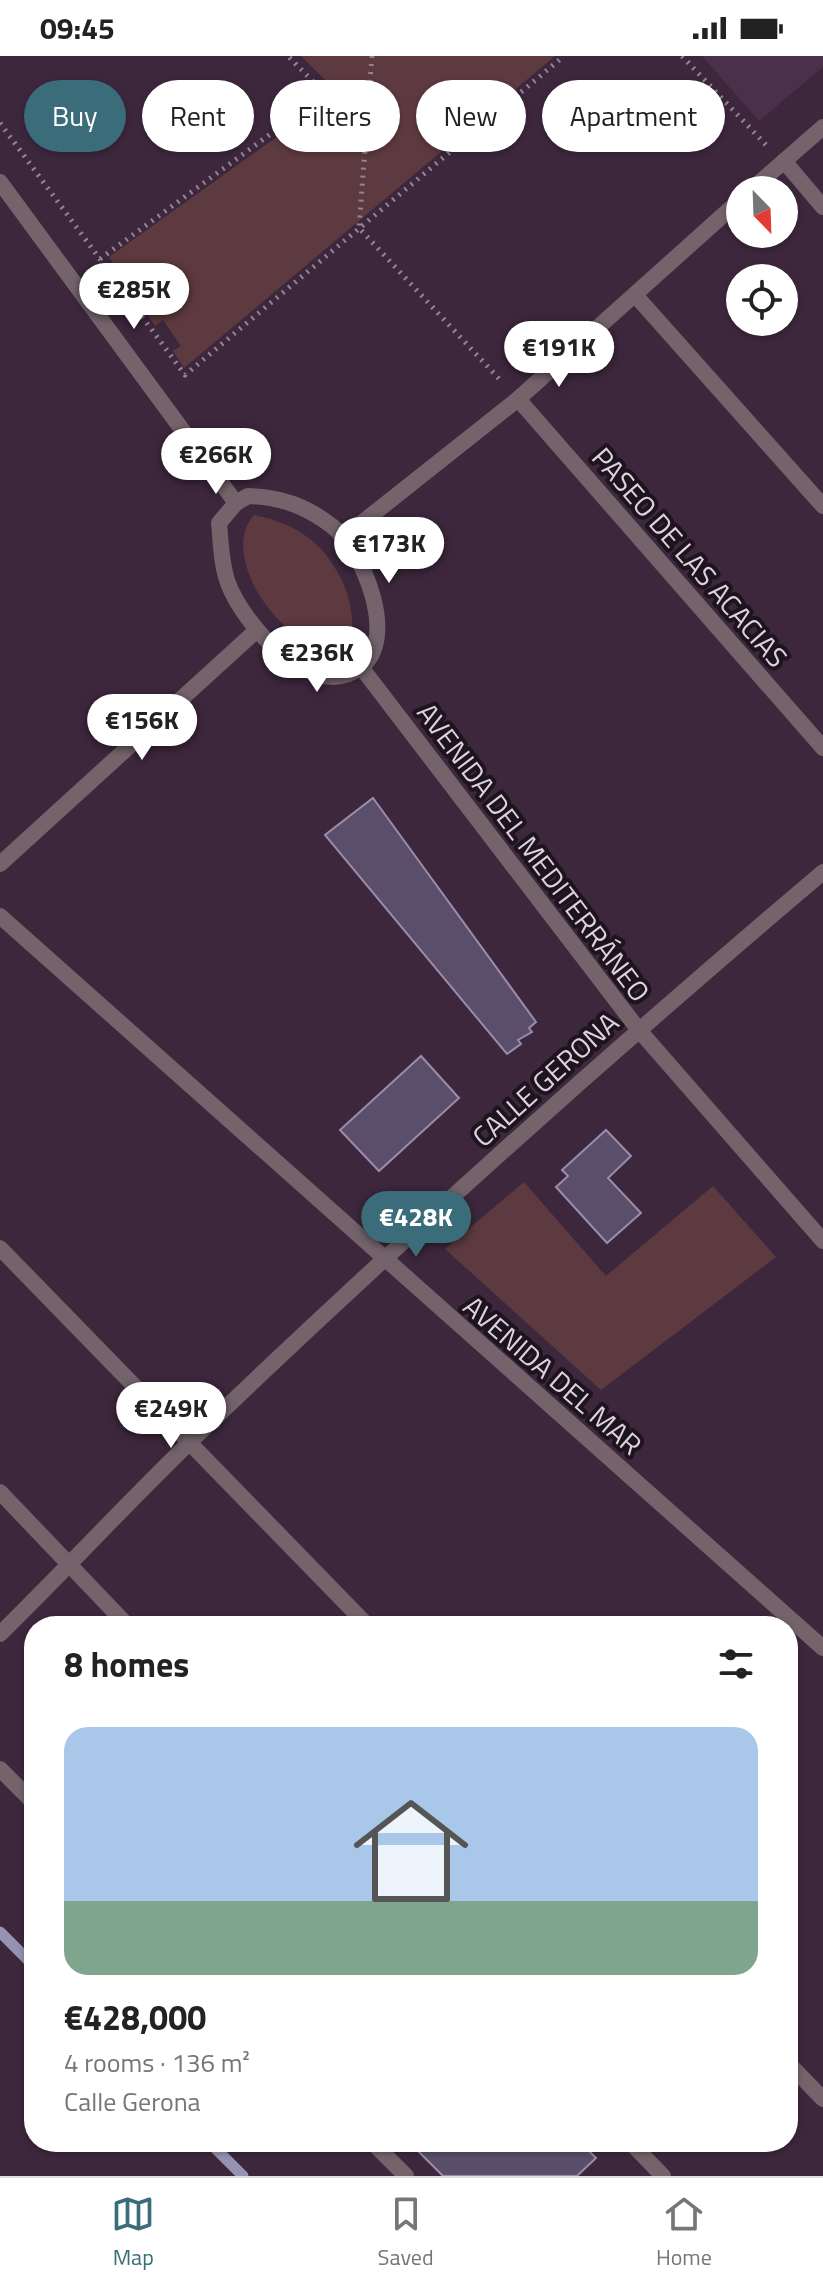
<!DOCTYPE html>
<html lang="en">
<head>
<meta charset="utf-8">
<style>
	:root { --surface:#fff; --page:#f2f2f2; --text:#222; --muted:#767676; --line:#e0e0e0; --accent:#3a6d79 }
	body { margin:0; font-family:"Titillium Web",sans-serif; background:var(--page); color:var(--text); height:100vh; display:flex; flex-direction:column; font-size:30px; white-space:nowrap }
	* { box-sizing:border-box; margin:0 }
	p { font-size:26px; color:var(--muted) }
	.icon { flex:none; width:44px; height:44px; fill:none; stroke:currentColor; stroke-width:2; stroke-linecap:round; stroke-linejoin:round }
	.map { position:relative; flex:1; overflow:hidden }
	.details { position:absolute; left:24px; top:1560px; width:774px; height:536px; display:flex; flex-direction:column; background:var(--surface); border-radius:32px; box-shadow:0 2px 6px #0004 }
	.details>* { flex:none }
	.banner { position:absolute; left:24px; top:24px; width:776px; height:72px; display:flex; gap:16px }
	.needle { width:52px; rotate:157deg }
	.buttons { position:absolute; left:726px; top:120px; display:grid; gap:16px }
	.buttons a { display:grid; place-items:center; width:72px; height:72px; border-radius:50%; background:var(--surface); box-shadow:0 2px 6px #0004; font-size:40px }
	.price { position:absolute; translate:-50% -68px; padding:0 18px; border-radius:28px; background:#fff; color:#222; font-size:26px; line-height:52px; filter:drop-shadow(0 2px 4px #0008) }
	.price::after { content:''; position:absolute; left:50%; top:48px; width:24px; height:18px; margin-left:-12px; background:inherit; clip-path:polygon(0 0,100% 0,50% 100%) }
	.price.on { background:var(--accent); color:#fff }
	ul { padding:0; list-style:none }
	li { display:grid; align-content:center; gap:16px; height:424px; padding:0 40px }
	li+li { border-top:2px solid var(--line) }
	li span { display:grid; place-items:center; height:248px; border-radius:24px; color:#555 }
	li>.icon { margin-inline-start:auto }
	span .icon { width:144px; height:144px; fill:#fffc; stroke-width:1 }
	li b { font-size:34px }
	h2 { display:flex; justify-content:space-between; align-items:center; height:96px; padding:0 40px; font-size:34px }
	.chip { padding:0 28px; border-radius:36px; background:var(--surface); box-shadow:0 2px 6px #0004; font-size:28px; line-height:72px }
	.chip.on { background:var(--accent); color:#fff }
	.status { display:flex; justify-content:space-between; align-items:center; height:56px; padding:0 40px; background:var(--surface); direction:ltr }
	.status svg { height:22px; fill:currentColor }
	.tab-bar { display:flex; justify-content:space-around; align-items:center; height:112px; border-top:2px solid var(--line); background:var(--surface); font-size:22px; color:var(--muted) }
	.tab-bar a { display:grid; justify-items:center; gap:4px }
	.tab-bar .on { color:var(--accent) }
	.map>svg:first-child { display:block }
	.built { fill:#4b304b }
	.green { fill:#5d3a3f }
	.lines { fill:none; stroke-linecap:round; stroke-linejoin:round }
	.stream { stroke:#9693b2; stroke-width:11 }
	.building { fill:#5a4e6b; stroke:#998cac; stroke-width:2 }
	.path { stroke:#958495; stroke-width:5; stroke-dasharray:2 6; stroke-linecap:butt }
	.street { stroke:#74636b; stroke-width:16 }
	.labels { text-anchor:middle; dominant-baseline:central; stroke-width:8; stroke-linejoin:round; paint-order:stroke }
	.street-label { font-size:28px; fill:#dfd1df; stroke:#1e141e }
</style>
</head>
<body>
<div class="status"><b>09:45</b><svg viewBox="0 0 49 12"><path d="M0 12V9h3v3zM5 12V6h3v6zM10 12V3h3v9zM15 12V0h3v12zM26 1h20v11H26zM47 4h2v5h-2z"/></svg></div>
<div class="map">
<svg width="823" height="2120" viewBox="0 0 823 2120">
	<rect width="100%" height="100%" fill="#3d273d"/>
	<path class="built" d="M702 0H823V11L759 65Z"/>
	<g class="green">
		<path d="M301 0H555L184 312 173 295 181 290 163 264 155 270 109 201 338 37Z"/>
		<path d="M254 459C274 463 294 470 310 483 339 505 364 559 346 593 290 604 215 503 254 459Z"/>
		<path d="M524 1126 606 1220 713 1130 776 1201 601 1334 445 1193Z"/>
	</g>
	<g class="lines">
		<g class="stream">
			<path d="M0 1876 34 1910"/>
			<path d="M209 2086 243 2120"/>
		</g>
	</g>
	<g class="building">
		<path d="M373 742 536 966 529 972 532 976 518 984 521 988 507 998 325 779Z"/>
		<path d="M421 1000 459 1042 379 1115 340 1074Z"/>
		<path d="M606 1074 631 1100 608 1122 641 1157 607 1187 556 1131 568 1120 562 1114Z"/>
		<path d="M409 2086H580L596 2102 577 2120H443Z"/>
	</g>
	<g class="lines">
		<g class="path">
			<path d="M372 0 359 172 501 325"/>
			<path d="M682 0 767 90"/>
			<path d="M0 67 185 319 564 0"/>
			<path d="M100 203 325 38 288 0"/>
		</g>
		<g class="street">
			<path d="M784 105 823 151"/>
			<path d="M0 126 236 447"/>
			<path d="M751 134 823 71"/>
			<path d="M636 240 823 450"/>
			<path d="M518 343 823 692"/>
			<path d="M248 440C281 441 306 450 332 470 363 495 399 582 361 611 313 649 243 568 228 527 221 508 221 487 219 467L236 447Z"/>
			<path d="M344 481 518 343 740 144"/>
			<path d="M361 611 638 973 823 1185"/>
			<path d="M0 808 257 574"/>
			<path d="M0 860 823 1592"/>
			<path d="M0 1192 368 1570"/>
			<path d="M0 1436 128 1570"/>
			<path d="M0 1578C65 1514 127 1447 192 1384 396 1188 607 999 823 816"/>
			<path d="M0 1713 34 1747"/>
			<path d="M788 2007 823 2043"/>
			<path d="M372 2086 406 2120"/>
			<path d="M630 2086 663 2120"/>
		</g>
	</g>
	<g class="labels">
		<g class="street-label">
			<text transform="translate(690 501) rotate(49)">PASEO DE LAS ACACIAS</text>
			<text transform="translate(534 796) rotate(53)">AVENIDA DEL MEDITERRÁNEO</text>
			<text transform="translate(545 1023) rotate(-42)">CALLE GERONA</text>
			<text transform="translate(553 1319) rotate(41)">AVENIDA DEL MAR</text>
		</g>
	</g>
</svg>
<div class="buttons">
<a><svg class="needle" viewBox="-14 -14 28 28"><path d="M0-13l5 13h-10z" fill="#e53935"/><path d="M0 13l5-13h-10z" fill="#767676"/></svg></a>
<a><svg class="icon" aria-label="locate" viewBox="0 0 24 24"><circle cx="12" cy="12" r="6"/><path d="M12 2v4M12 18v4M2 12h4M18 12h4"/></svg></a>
</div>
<b class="price" style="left:134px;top:275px">€285K</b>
<b class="price" style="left:559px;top:333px">€191K</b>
<b class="price" style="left:216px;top:440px">€266K</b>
<b class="price" style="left:389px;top:529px">€173K</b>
<b class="price" style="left:317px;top:638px">€236K</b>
<b class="price" style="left:142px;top:706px">€156K</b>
<b class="price on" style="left:416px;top:1203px">€428K</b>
<b class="price" style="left:171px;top:1394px">€249K</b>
<div class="banner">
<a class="chip on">Buy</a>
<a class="chip">Rent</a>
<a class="chip">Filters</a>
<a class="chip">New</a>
<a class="chip">Apartment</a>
</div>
<section class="details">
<h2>8 homes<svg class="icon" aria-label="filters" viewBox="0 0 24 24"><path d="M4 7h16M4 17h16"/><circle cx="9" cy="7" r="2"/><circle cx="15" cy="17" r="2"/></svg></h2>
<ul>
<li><span style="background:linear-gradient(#a9c7e8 70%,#7fa58c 0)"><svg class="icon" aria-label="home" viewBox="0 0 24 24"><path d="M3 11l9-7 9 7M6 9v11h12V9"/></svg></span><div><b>€428,000</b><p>4 rooms · 136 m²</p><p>Calle Gerona</p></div></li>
</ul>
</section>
</div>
<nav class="tab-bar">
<a class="on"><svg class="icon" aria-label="map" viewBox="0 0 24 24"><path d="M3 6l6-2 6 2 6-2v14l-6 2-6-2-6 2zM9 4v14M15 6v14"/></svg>Map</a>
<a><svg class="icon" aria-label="saved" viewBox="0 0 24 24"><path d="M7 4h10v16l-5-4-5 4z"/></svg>Saved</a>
<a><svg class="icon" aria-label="home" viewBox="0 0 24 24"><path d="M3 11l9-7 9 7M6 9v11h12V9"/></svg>Home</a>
</nav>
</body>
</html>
